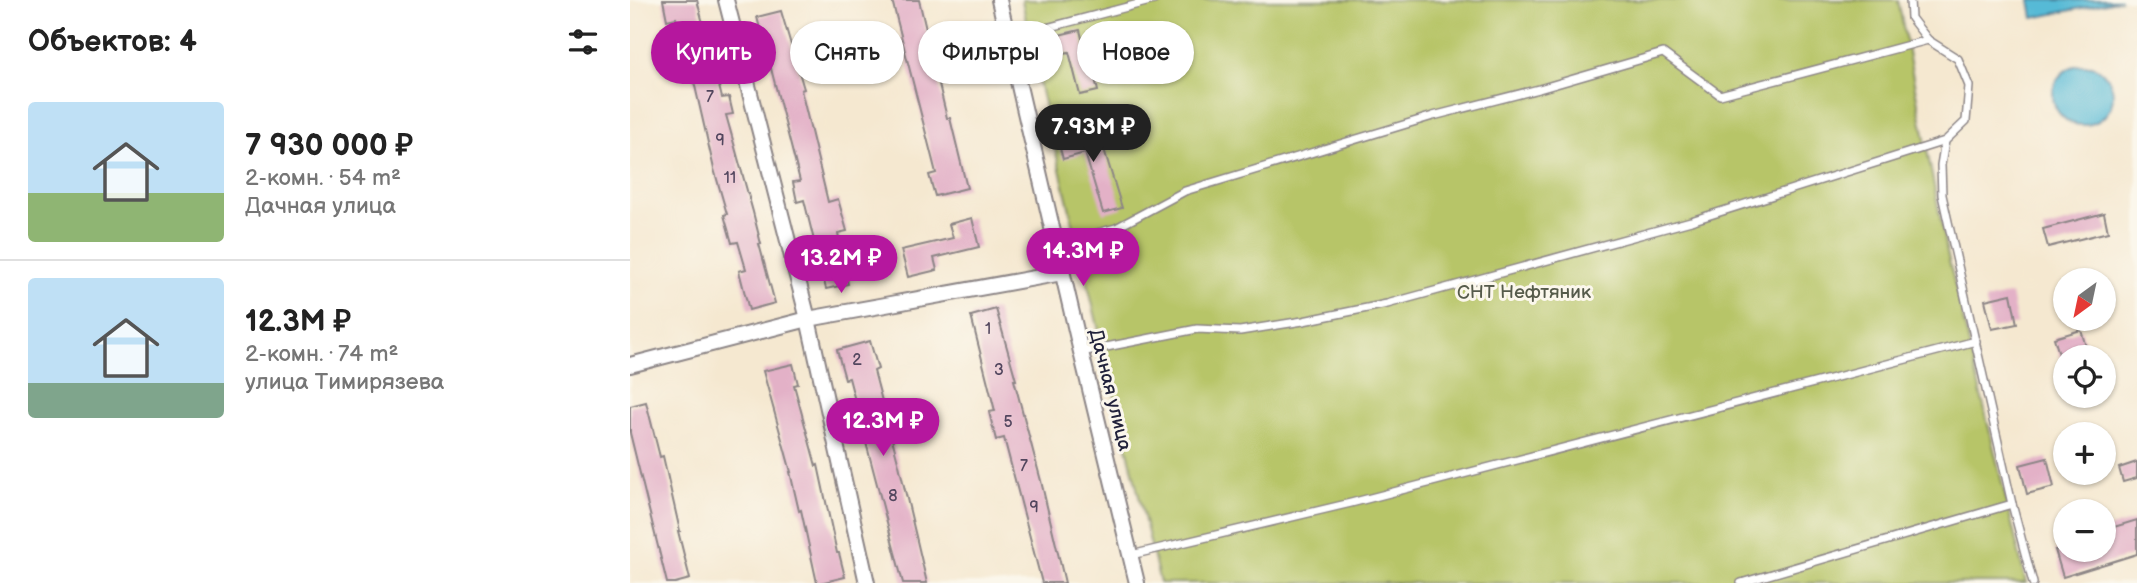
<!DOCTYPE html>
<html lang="ru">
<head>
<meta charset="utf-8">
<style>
	:root { --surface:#fff; --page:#f2f2f2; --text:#222; --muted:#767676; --line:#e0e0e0; --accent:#b5179e }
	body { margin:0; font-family:"Balsamiq Sans",sans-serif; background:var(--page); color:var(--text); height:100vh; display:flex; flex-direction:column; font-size:26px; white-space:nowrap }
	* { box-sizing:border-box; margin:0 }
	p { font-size:23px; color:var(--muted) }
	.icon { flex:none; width:38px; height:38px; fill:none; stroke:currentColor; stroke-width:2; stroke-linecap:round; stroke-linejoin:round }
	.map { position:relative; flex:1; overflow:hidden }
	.sheet { display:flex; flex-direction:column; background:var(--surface); width:630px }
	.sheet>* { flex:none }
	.banner { position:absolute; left:21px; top:21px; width:665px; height:63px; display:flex; gap:14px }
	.needle { width:46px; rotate:213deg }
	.controls { position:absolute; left:1423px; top:268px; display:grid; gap:14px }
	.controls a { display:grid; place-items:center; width:63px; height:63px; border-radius:50%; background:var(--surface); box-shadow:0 2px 5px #0004; font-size:35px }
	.price { position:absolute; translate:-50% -60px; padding:0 16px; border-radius:24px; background:var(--accent); color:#fff; font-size:23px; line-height:46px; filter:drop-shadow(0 2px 4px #0008) }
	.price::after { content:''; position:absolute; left:50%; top:42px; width:21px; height:16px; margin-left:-10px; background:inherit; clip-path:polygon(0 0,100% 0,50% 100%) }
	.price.on { background:#222; color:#fff }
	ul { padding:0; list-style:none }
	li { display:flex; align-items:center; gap:21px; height:175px; padding:0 28px }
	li+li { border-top:2px solid var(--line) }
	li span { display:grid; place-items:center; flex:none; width:196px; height:140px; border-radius:7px; color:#555 }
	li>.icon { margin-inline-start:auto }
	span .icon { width:84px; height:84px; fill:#fffc; stroke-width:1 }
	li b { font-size:30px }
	h2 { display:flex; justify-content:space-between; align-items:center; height:84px; padding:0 28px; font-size:30px }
	.chip { padding:0 24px; border-radius:32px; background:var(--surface); box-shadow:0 2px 5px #0004; font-size:24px; line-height:63px }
	.chip.on { background:var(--accent); color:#fff }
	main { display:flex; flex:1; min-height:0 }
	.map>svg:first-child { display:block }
	.green { fill:#b7c568; stroke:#6c7452; stroke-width:2 }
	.water { fill:#57bad6; stroke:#3c6e88; stroke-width:2 }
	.building { fill:#e3b1c7 }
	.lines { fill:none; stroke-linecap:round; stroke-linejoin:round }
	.service-casing { stroke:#8c8586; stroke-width:10 }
	.minor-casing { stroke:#8c8586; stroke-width:18 }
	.service { stroke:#fff; stroke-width:7 }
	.minor { stroke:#fff; stroke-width:14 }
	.labels { text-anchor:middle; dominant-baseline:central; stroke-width:6; stroke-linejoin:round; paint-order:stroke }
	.number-label { font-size:16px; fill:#52465e }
	.park-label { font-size:19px; fill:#565b4b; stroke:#fbf7ec }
	.street-label { font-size:19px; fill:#22223b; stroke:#fbf7ec }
</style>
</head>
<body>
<main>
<section class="sheet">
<h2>Объектов: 4<svg class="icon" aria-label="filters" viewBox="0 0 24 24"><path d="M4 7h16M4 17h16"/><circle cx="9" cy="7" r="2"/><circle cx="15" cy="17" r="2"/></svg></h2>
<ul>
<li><span style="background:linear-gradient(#bfe0f5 65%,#8fb573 0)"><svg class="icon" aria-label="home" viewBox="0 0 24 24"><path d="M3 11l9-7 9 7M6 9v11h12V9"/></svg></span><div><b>7 930 000 ₽</b><p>2-комн. · 54 m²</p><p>Дачная улица</p></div></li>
<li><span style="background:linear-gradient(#bfe0f5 75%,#7fa58c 0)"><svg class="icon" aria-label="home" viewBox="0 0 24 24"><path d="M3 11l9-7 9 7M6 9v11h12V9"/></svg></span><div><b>12.3M ₽</b><p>2-комн. · 74 m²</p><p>улица Тимирязева</p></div></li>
</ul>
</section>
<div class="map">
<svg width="1507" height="583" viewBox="0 0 1507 583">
	<rect width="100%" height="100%" fill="#fbf7ec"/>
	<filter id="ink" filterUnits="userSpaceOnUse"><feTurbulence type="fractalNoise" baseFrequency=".0143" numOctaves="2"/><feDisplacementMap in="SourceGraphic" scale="14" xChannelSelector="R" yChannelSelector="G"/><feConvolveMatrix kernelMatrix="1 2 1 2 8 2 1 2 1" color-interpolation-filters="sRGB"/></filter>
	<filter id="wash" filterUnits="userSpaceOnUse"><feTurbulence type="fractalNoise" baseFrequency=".00686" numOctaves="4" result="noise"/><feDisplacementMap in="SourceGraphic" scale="28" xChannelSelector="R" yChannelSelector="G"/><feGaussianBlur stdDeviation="1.57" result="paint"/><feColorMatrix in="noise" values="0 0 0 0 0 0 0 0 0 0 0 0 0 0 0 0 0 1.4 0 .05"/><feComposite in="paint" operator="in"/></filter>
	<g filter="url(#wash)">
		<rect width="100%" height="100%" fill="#f5e8d0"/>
		<path class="green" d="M392 0H1268L1316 248 1396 583H530L405 66Z"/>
		<g class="water">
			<path d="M1400 0H1491L1403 18Z"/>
			<circle cx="1453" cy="95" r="30"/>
		</g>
		<g id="blocks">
			<g class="building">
				<path d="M33 0H67L92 98 99 97 103 114 96 115 123 212 131 244H129L145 303 119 310 109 271 116 269 108 242 102 243 94 215 97 214 84 169 60 64H58L46 18 37 20Z"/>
				<path d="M262 0H289L317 118H320L337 188 305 196 299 175 306 173Z"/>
				<path d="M151 11 174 89 171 90 198 202 208 199 217 231 208 233 218 284 196 289 174 200 167 202 163 182 170 181 137 53 129 55 125 42 133 40 127 17Z"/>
				<path d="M450 30 459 67 462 66 468 91 450 95 439 52 407 59 403 41Z"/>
				<path d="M467 126 492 208 473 213 455 153 433 159 427 138Z"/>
				<path d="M1474 213 1478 232 1418 247 1413 229Z"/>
				<path d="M342 218 349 247 304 258 307 270 278 277 271 250 323 238 319 224Z"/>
				<path d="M1381 294 1387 324 1362 329 1355 300Z"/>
				<path d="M366 309 386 380H384L411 481 435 583H412L374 438 366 440 359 412 365 411 341 316Z"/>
				<path d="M1451 330 1459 357H1430L1424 338Z"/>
				<path d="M240 341 248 369 244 371 269 465 297 583H273L219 378 215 379 207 350Z"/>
				<path d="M163 364 168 384 164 385 186 466 188 465 207 553H209L215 577 190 583H187L171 510 169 511 160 472H161L133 371Z"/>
				<path d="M16 402 30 457 33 456 50 531H48L60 579 45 583H37L0 433V406Z"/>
				<path d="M1417 458 1424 487 1397 494 1390 465Z"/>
				<path d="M1507 462V478L1493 482 1489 468Z"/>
				<path d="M1507 520V554L1433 577 1425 550H1474V530Z"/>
			</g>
		</g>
	</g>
	<g filter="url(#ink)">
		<use href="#blocks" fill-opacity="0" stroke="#8c8586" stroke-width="2"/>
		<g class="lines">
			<g class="service-casing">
				<g id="service">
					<path d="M1280 0 1281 18 1298 40 1328 59 1339 86 1336 121 1315 141 1311 165 1312 195 1382 504 1403 583"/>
					<path d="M378 38 524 0"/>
					<path d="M426 244 486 228 555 191 803 116 909 89 1033 53 1090 95 1298 40"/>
					<path d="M451 352 567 329 610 331 673 321 757 304 1061 221 1315 141"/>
					<path d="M501 555 721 503 1346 341"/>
					<path d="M1111 583 1382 504"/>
				</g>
			</g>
			<g class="minor-casing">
				<g id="minor">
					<path d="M96 0 178 319 237 583"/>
					<path d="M369 0 451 352 507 583"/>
					<path d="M0 365 178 319 432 273"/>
				</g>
			</g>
			<use href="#service" class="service"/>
			<use href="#minor" class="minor"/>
		</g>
	</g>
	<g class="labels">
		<g class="number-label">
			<text x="80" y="97">7</text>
			<text x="90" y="140">9</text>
			<text x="100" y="178">11</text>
			<text x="358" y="329">1</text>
			<text x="227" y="360">2</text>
			<text x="369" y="370">3</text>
			<text x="378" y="422">5</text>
			<text x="394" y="466">7</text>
			<text x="263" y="496">8</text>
			<text x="404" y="507">9</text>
		</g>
		<g class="park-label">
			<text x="894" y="292">СНТ Нефтяник</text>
		</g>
		<g class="street-label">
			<text transform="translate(480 390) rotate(76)">Дачная улица</text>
		</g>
	</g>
</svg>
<div class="controls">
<a><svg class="needle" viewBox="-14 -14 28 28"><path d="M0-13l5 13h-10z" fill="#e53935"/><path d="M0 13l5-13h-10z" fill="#767676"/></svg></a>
<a><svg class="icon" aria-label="locate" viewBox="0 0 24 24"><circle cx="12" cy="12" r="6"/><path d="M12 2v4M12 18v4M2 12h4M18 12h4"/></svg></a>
<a>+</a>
<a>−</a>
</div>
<b class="price on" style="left:463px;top:164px">7.93M ₽</b>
<b class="price" style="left:453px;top:288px">14.3M ₽</b>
<b class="price" style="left:211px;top:295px">13.2M ₽</b>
<b class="price" style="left:253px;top:458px">12.3M ₽</b>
<div class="banner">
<a class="chip on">Купить</a>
<a class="chip">Снять</a>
<a class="chip">Фильтры</a>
<a class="chip">Новое</a>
</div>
</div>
</main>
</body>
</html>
